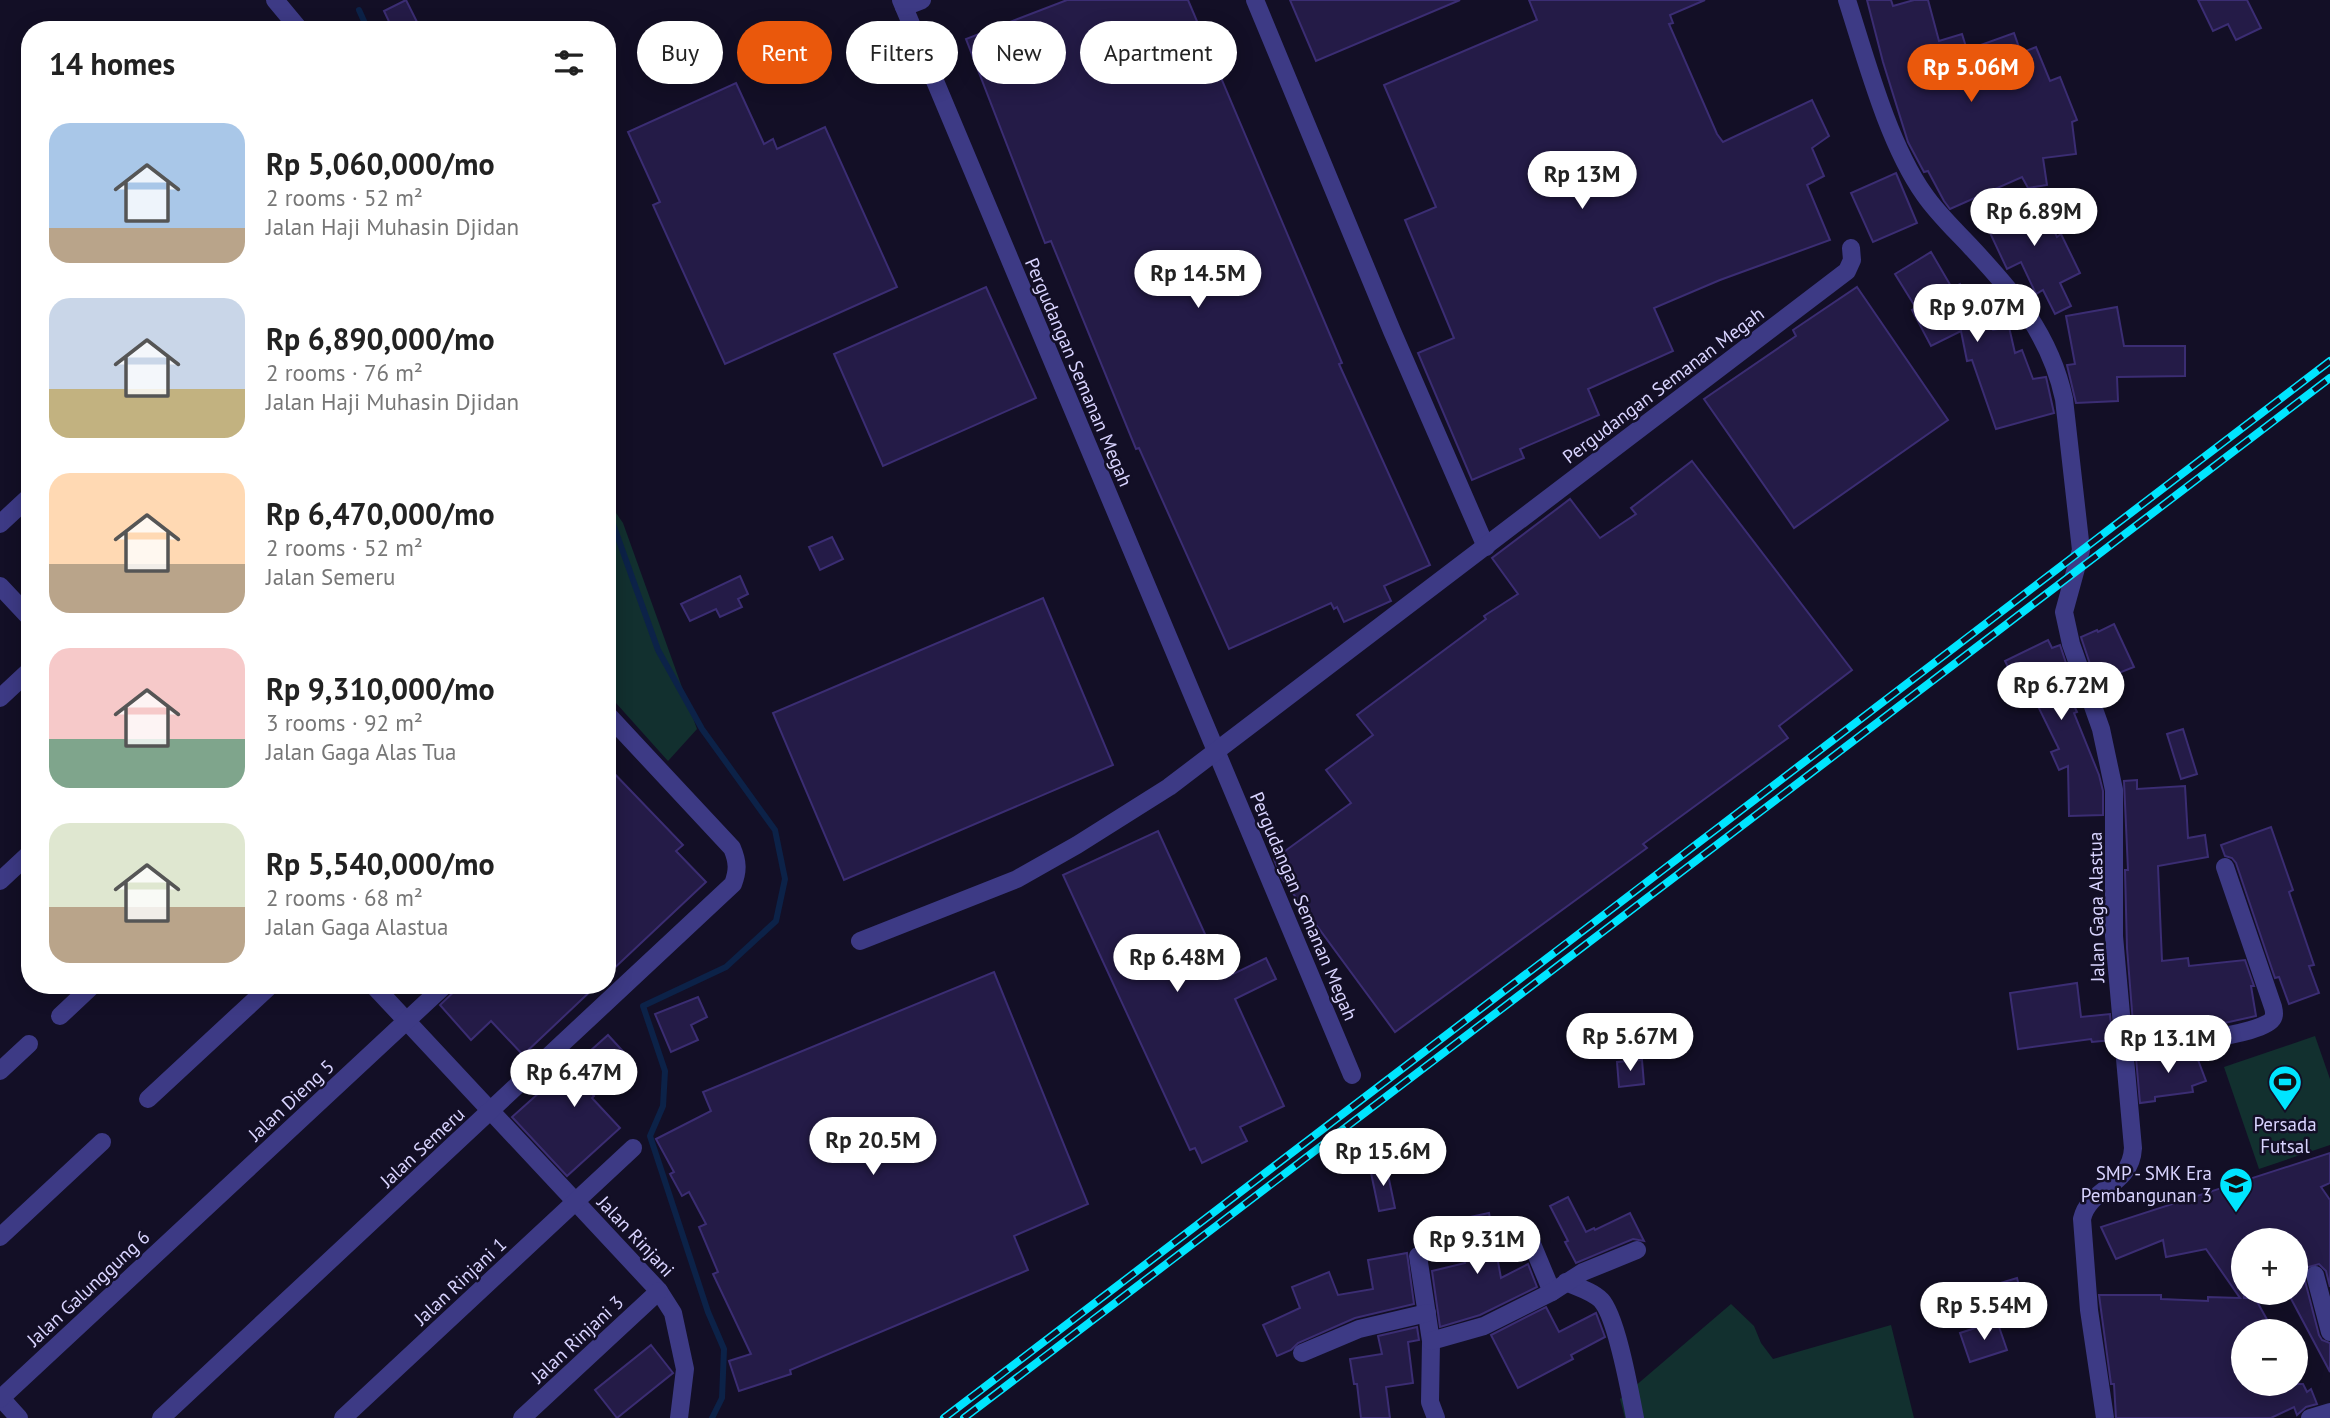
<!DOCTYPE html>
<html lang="en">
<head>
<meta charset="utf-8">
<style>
	:root { --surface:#fff; --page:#f2f2f2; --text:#222; --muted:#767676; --accent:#ea580c }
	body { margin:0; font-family:"PT Sans",sans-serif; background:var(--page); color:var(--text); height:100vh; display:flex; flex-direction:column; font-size:26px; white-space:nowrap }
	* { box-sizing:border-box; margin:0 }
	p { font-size:23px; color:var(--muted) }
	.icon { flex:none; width:38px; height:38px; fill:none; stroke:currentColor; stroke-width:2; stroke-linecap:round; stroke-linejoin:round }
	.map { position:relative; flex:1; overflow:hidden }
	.details { position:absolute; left:21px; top:21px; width:595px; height:973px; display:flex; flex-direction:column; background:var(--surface); border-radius:28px; box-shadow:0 4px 18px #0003 }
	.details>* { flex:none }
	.top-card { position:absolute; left:637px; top:21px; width:665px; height:63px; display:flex; gap:14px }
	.buttons { position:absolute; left:2231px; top:1228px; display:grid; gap:14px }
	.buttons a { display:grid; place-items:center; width:77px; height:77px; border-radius:50%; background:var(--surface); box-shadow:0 4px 18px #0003; font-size:35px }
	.price { position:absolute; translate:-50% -60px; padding:0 16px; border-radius:24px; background:#fff; color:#222; font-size:23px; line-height:46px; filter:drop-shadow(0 2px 4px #0008) }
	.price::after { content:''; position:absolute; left:50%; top:42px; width:21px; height:16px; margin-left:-10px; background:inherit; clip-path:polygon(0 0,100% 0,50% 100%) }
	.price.active { background:var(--accent); color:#fff }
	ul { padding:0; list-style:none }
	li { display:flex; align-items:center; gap:21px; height:175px; padding:0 28px }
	li span { display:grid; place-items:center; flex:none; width:196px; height:140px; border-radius:21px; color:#555 }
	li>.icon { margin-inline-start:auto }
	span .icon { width:84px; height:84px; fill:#fffc; stroke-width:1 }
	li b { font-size:30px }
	h2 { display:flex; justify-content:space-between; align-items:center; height:84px; padding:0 28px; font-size:30px }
	.tag { padding:0 24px; border-radius:32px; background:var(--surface); box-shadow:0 4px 18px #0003; font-size:24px; line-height:63px }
	.tag.active { background:var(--accent); color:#fff }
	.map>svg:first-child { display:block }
	.green { fill:#12302f }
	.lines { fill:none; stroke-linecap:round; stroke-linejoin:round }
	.stream { stroke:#0c2248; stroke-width:6 }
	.building { fill:#241b47; stroke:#3b2d73; stroke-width:2 }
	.minor { stroke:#3d3a85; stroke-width:18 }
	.rail-casing { stroke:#00e5ff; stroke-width:8 }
	.rail { stroke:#130f26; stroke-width:5; stroke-dasharray:16; stroke-linecap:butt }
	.labels { text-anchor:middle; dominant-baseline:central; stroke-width:5; stroke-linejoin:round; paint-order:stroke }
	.street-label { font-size:19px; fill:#d9d4ff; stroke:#130f26 }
	.poi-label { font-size:19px; fill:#d9d4ff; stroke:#130f26 }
</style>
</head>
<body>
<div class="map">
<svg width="2330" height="1418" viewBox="0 0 2330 1418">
	<rect width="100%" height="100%" fill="#130f26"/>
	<g class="green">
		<path d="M607 500 623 523 697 729 668 761 607 693Z"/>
		<path d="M2315 1036 2330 1079V1145L2259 1169 2224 1067Z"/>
		<path d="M1731 1304 1754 1326 1761 1343 1773 1359 1891 1325 1914 1418H1625L1620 1399Z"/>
	</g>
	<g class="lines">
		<g class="stream">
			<path d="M359 10 368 30"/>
			<path d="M607 507 658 650 702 729 775 830 785 879 776 921 726 967 643 1006 665 1071 663 1106 650 1136 708 1312 724 1349 722 1398 712 1418"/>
		</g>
	</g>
	<g class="building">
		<path d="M406 0 421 30H393L384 11Z"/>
		<path d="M1067 0H1188L1342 363 1339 364 1430 565 1384 586 1391 601 1344 622 1337 607 1334 609 1331 603 1229 649 1139 448 1136 449 1051 241 1045 243 966 39Z"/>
		<path d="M1290 0H1460L1316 61Z"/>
		<path d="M1529 0H1705L1670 15 1673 23 1669 24 1717 134 1723 142 1812 100 1829 136 1812 148 1824 176 1807 185 1830 240 1720 280 1654 308 1673 351 1588 389 1599 415 1520 449 1524 458 1472 480 1418 353 1454 338 1405 220 1436 207 1384 85 1537 20Z"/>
		<path d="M1867 0H1891L1893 6 1914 0H1928L1939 41 1962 34 1967 50 2014 33 2021 53 2036 47 2050 81 2060 77 2077 120 2072 122 2076 154 2043 158 2047 185 2028 188 2022 177 1950 209 1944 201 1928 171 1924 172 1908 142 1883 62Z"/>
		<path d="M2198 0H2247L2261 28 2236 40 2228 24 2213 31Z"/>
		<path d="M736 83 764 144 773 139 777 149 825 127 897 287 725 364 653 205 660 202 628 132Z"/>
		<path d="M1896 173 1917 223 1873 242 1851 193Z"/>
		<path d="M2034 190 2057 237 2061 234 2080 273 2060 283 2071 306 2055 314 2043 290 2036 294 2021 262 2007 269 1984 220Z"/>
		<path d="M1931 252 1952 288 1960 284 1972 306 1979 302 1993 330 2009 327 2015 353 2022 350 2033 379 2046 377 2054 413 1996 429 1972 360 1967 361 1961 331 1931 346 1912 310 1916 308 1895 274Z"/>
		<path d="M986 287 1036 398 883 466 834 354Z"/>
		<path d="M1857 287 1948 420 1794 528 1704 399 1796 336 1793 330Z"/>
		<path d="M2117 307 2124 346H2185V376L2117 377 2118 401 2076 403 2067 365 2075 364 2066 316Z"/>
		<path d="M1692 461 1852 670 1779 726 1788 738 1643 844 1647 848 1395 1032 1281 877 1274 859 1351 803 1326 770 1373 735 1357 715 1486 619 1484 616 1518 594 1492 558 1570 499 1600 538 1636 514 1631 508Z"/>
		<path d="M832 537 843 559 820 570 809 547Z"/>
		<path d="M740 576 748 594 738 599 742 607 720 617 716 609 690 621 681 604Z"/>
		<path d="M1043 598 1113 765 844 880 773 713Z"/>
		<path d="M2114 624 2134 667 2096 682 2081 637 2097 630 2098 632Z"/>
		<path d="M2048 640 2052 648 2060 645 2075 690 2068 693 2077 712 2074 713 2099 775 2103 791V815L2069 816 2068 766 2059 770 2051 752 2059 749 2030 690 2021 694 2005 661Z"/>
		<path d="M2183 729 2197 774 2181 779 2167 734Z"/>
		<path d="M607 766 683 845 676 851 706 882 607 975Z"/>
		<path d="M2137 780V789L2185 786 2188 838 2205 835 2208 857 2158 866 2162 961 2188 958 2189 966 2245 960 2254 986H2251L2256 1016 2202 1028 2134 1036 2127 948 2125 870H2128L2124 781Z"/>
		<path d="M2271 827 2293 890 2289 892 2314 965 2309 966 2319 993 2289 1004 2279 977 2275 978 2236 863 2232 858 2225 856 2221 845Z"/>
		<path d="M1158 831 1225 978 1266 958 1276 979 1235 999 1284 1106 1240 1127 1247 1141 1202 1163 1195 1148 1190 1150 1063 875Z"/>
		<path d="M994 972 1088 1204 1014 1236 1028 1270 790 1370 791 1374 739 1391 729 1361 751 1354 713 1274 718 1272 699 1227 706 1224 689 1192 682 1196 670 1174 674 1172 656 1139 711 1111 703 1092Z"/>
		<path d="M2077 983 2081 1017 2110 1014 2112 1040 2092 1042 2091 1039 2018 1049 2010 993Z"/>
		<path d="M461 985H597L523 1055 491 1021 471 1040 440 1005Z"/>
		<path d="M698 997 707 1017 691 1025 698 1040 671 1052 655 1014Z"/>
		<path d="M608 1035 630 1059 591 1093 594 1096 592 1098 620 1128 567 1176 512 1117 568 1067 570 1069Z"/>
		<path d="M2195 1052 2206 1081 2192 1086 2193 1092 2155 1097V1101L2140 1103 2136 1058Z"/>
		<path d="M1642 1060 1644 1084 1619 1087 1617 1062Z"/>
		<path d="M2330 1153V1183L2321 1187 2330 1200V1287L2326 1271 2319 1264 2308 1267 2304 1277 2319 1335 2322 1340 2330 1343V1372L2288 1293H2296V1241H2244V1298H2255L2274 1332H2244V1343L2239 1344 2244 1384H2303L2307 1392 2311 1389 2317 1404 2306 1407 2297 1415 2294 1407 2271 1418H2116L2114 1384H2111L2099 1295H2161V1299L2208 1301V1297L2240 1298 2206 1249 2166 1257 2163 1240 2116 1259 2101 1227Z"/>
		<path d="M1386 1165 1395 1208 1379 1211 1370 1168Z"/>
		<path d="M1568 1197 1586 1232 1594 1228 1595 1230 1630 1213 1644 1241 1633 1239 1576 1263 1565 1242 1568 1241 1550 1206Z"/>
		<path d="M1489 1213 1501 1278 1528 1264 1537 1287 1480 1315 1440 1327 1432 1271 1465 1263 1456 1220Z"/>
		<path d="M1407 1253 1414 1304 1355 1318 1298 1343 1291 1350 1277 1356 1263 1325 1300 1308 1292 1287 1329 1272 1338 1295 1373 1289 1368 1260Z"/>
		<path d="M2017 1278 2028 1320 2006 1326 1994 1285Z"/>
		<path d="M1546 1307 1559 1332 1596 1313 1605 1337 1571 1355 1573 1359 1518 1388 1491 1335Z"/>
		<path d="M1997 1321 2007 1350 1970 1362 1960 1333Z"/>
		<path d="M1417 1327 1419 1340 1408 1342 1413 1383 1386 1387 1390 1418H1361L1357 1384H1354L1350 1359 1382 1354 1378 1336Z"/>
		<path d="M651 1345 673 1373 617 1418 595 1390Z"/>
	</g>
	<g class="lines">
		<g class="minor">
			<path d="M275 0 300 30"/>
			<path d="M901 0 1352 1075"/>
			<path d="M1255 0 1392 331 1486 547"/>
			<path d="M1847 0C1866 59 1888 143 1924 194 1937 213 1954 229 1970 246 2014 293 2050 334 2064 399L2081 550 2064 612 2071 644 2101 729 2114 790V936L2133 1148C2131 1187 2089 1187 2082 1219L2089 1310 2105 1418"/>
			<path d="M904 7 922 0"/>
			<path d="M0 524 30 496"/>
			<path d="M0 586 30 618"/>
			<path d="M0 698 30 670"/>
			<path d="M0 881 30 853"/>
			<path d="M860 941 1017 879 1077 845 1169 787 1847 271 1852 260 1851 248"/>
			<path d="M373 985 659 1291 673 1313 685 1369 679 1418"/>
			<path d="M60 1016 93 985"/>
			<path d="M2123 1048C2148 1046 2264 1037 2273 1018 2275 1014 2274 1011 2273 1007L2225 867"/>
			<path d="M0 1071 29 1044"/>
			<path d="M148 1099 271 985"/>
			<path d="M1527 1232 1552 1292"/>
			<path d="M0 1237 102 1142"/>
			<path d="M1418 1256 1431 1341 1430 1402 1436 1418"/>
			<path d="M2315 1275 2330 1332"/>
			<path d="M1566 1282C1577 1287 1592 1291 1601 1300 1617 1317 1630 1393 1635 1418"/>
			<path d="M1431 1341 1484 1326 1552 1292 1583 1272 1637 1250"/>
			<path d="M1302 1353 1359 1329 1427 1313"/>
			<path d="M0 1397 19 1418"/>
			<path d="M0 1399 445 985"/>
			<path d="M161 1418 733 884C738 871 738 862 732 848L607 714"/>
			<path d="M343 1418 633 1148"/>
			<path d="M522 1418 659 1291"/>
			<path d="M2310 1418 2330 1412"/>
		</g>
		<g class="rail-casing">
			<g id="rail">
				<path d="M944 1418 2330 361"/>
				<path d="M964 1418 2330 378"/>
			</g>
		</g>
		<use href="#rail" class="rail"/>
	</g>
	<defs>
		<g id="stadium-pin" transform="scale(1.75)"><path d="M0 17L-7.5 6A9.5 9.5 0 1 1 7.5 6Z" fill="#00e5ff" stroke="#130f26"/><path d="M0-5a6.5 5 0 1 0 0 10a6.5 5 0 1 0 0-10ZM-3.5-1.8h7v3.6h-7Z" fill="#111"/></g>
		<g id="school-pin" transform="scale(1.75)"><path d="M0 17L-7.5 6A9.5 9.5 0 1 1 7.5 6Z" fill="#00e5ff" stroke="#130f26"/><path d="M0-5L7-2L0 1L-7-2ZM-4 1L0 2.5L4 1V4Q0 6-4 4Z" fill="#111"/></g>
	</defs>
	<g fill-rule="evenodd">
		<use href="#stadium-pin" x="2285" y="1082"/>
		<use href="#school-pin" x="2236" y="1184"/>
	</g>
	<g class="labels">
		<g class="street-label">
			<text transform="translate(1079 372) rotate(67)">Pergudangan Semanan Megah</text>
			<text transform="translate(1663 385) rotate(-37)">Pergudangan Semanan Megah</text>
			<text transform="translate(1304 906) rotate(67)">Pergudangan Semanan Megah</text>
			<text transform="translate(2096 907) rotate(-91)">Jalan Gaga Alastua</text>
			<text transform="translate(291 1100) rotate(-43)">Jalan Dieng 5</text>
			<text transform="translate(422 1147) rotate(-43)">Jalan Semeru</text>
			<text transform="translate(636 1236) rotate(47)">Jalan Rinjani</text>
			<text transform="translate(460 1281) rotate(-43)">Jalan Rinjani 1</text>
			<text transform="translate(88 1288) rotate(-43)">Jalan Galunggung 6</text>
			<text transform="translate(577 1339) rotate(-43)">Jalan Rinjani 3</text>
		</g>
		<g class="poi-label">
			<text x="2285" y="1124">Persada<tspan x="2285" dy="22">Futsal</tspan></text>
			<text x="2212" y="1173" text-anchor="end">SMP - SMK Era<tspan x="2212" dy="22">Pembangunan 3</tspan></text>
		</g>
	</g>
</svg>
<div class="buttons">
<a>+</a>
<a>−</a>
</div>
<b class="price active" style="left:1971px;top:104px">Rp 5.06M</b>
<b class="price" style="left:1582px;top:211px">Rp 13M</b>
<b class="price" style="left:2034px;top:248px">Rp 6.89M</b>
<b class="price" style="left:1198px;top:310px">Rp 14.5M</b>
<b class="price" style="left:1977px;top:344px">Rp 9.07M</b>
<b class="price" style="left:2061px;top:722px">Rp 6.72M</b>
<b class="price" style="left:1177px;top:994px">Rp 6.48M</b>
<b class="price" style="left:1630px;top:1073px">Rp 5.67M</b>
<b class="price" style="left:2168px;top:1075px">Rp 13.1M</b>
<b class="price" style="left:574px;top:1109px">Rp 6.47M</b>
<b class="price" style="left:873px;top:1177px">Rp 20.5M</b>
<b class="price" style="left:1383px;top:1188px">Rp 15.6M</b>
<b class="price" style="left:1477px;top:1276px">Rp 9.31M</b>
<b class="price" style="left:1984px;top:1342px">Rp 5.54M</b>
<div class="top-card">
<a class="tag">Buy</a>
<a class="tag active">Rent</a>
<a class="tag">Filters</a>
<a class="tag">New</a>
<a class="tag">Apartment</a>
</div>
<section class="details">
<h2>14 homes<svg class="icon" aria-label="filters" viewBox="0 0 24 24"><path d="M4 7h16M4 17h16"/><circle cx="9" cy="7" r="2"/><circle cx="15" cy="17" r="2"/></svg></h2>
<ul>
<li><span style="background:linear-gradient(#a9c7e8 75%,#b9a48a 0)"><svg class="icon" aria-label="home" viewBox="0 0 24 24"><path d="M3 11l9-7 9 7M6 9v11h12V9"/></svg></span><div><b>Rp 5,060,000/mo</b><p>2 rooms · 52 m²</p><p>Jalan Haji Muhasin Djidan</p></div></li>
<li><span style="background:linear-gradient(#c9d6e8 65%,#c2b280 0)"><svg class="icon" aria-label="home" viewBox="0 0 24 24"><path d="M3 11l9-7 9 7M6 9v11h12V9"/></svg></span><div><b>Rp 6,890,000/mo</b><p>2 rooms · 76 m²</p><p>Jalan Haji Muhasin Djidan</p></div></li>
<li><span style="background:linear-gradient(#ffd9b3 65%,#b9a48a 0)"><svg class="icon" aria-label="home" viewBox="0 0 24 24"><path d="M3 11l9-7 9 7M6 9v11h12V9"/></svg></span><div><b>Rp 6,470,000/mo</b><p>2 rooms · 52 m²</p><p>Jalan Semeru</p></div></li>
<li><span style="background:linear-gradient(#f6c9c9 65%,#7fa58c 0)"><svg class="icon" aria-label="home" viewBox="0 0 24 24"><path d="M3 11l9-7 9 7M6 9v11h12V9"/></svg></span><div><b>Rp 9,310,000/mo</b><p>3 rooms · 92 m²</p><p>Jalan Gaga Alas Tua</p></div></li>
<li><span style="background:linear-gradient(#dfe7d0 60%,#b9a48a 0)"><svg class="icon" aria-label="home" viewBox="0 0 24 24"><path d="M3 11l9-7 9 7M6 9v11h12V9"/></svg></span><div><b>Rp 5,540,000/mo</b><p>2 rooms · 68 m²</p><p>Jalan Gaga Alastua</p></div></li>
</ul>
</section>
</div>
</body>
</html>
